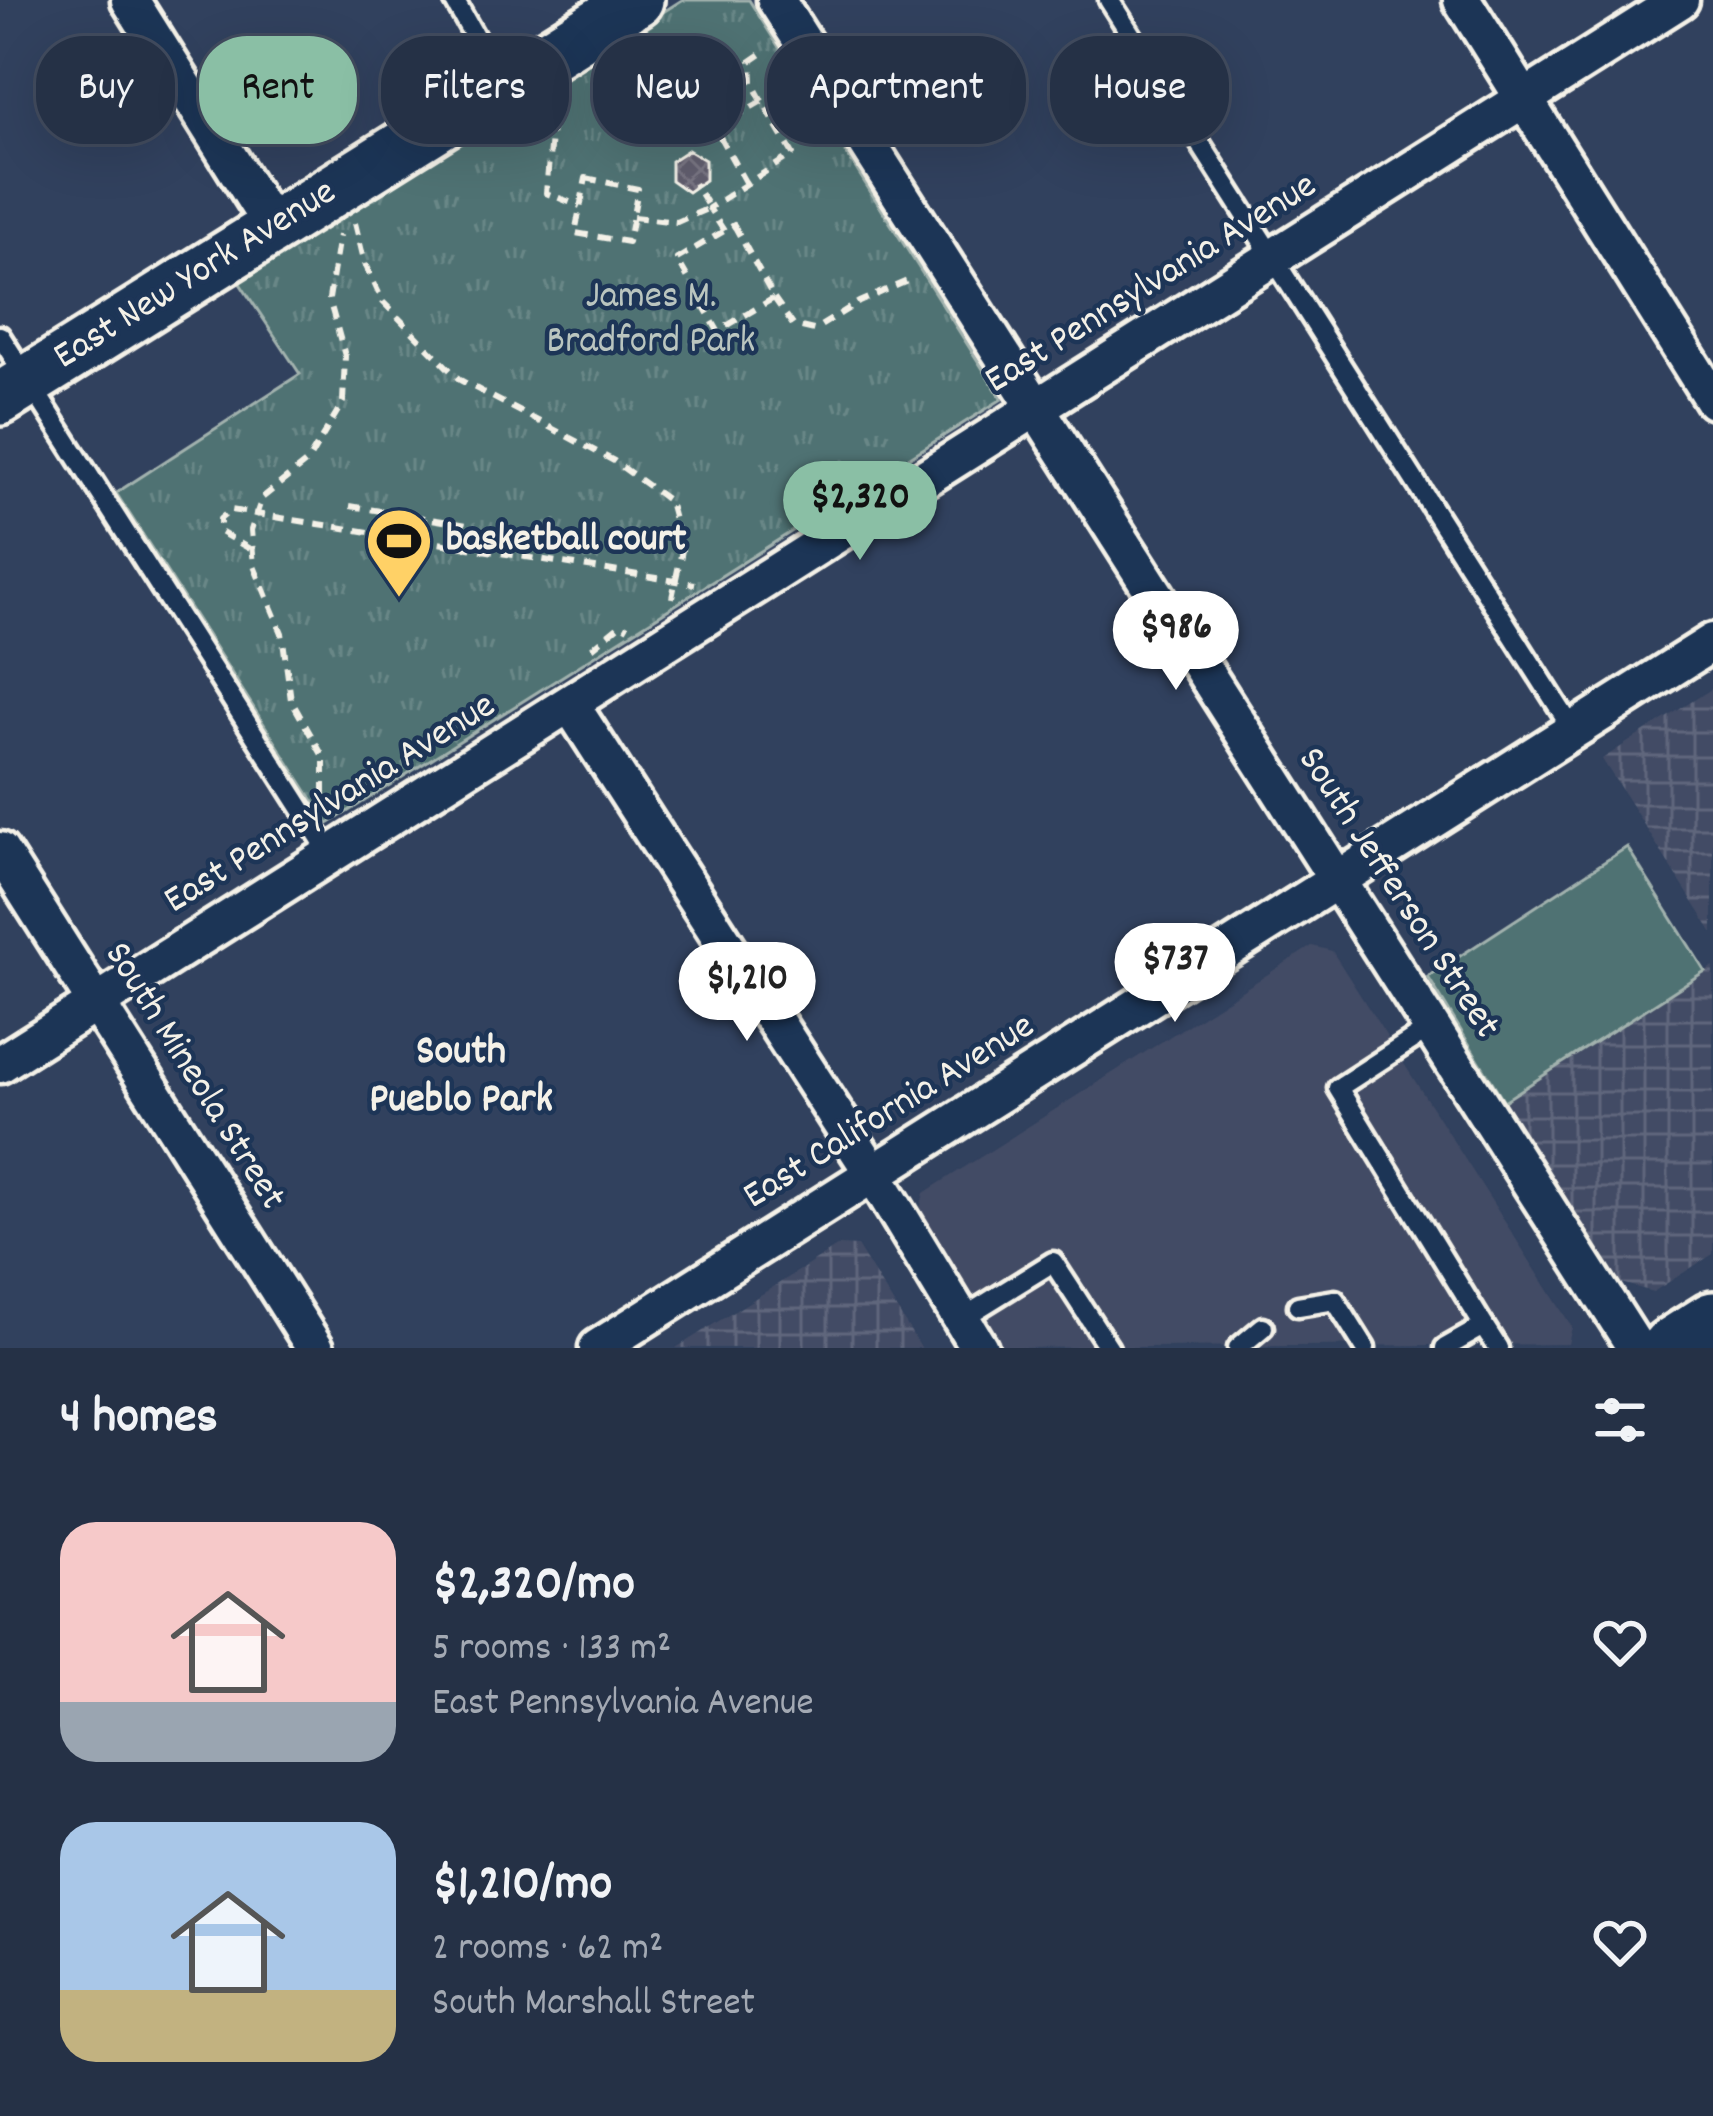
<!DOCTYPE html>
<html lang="en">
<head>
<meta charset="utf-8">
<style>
	:root { --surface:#253146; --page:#2d394d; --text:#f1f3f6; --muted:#a3a9b3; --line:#424c5f; --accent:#8abfa5 }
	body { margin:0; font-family:Dekko,sans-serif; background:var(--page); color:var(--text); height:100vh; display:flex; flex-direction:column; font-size:45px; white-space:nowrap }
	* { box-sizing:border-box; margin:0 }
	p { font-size:39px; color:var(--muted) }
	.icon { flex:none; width:66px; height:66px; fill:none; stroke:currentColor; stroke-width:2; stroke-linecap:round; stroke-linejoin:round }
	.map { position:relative; height:1348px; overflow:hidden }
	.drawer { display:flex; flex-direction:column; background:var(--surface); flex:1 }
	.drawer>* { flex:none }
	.hud { position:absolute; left:36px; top:36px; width:1641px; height:108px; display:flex; gap:24px }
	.price { position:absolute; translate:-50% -102px; padding:0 27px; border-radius:42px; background:#fff; color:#222; font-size:39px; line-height:78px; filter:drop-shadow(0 3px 6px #0008) }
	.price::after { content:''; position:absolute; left:50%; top:72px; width:36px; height:27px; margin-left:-18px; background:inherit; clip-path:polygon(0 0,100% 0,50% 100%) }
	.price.active { background:var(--accent); color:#111 }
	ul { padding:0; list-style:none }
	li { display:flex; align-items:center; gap:36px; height:300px; padding:0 60px }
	li span { display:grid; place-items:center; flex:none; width:336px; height:240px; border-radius:36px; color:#555 }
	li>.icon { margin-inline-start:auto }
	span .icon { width:144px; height:144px; fill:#fffc; stroke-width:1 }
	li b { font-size:51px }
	h2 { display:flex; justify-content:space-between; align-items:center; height:144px; padding:0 60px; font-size:51px }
	.tag { padding:0 42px; border-radius:48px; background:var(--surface); box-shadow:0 12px 48px #0002,0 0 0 3px var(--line); font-size:42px; line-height:108px }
	.tag.active { background:var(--accent); color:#111 }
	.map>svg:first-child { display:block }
	.built { fill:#434c65 }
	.industrial { fill:url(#industrial-grid) }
	.green { fill:#4f7273; stroke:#a2b2ae; stroke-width:3 }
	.park { fill:url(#park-tufts); stroke:#a2b2ae; stroke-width:3 }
	.building { fill:url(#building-cross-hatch); stroke:#f4f1e8; stroke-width:3 }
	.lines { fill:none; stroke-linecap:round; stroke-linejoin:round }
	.lane-casing { stroke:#f4f1e8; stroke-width:27 }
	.street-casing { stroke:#f4f1e8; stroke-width:45 }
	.secondary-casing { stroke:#f4f1e8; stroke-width:60 }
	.primary-casing { stroke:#f4f1e8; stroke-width:66 }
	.path { stroke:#f4f1e8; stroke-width:6; stroke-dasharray:12 9; stroke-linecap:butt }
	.lane { stroke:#1d3557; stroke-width:18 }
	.street { stroke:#1d3557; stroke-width:36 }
	.secondary { stroke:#1d3557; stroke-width:51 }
	.primary { stroke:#1d3557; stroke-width:57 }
	.labels { text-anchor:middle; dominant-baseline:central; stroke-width:9; stroke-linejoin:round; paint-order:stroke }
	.street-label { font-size:39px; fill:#f4f1e8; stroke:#1d3557 }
	.park-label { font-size:39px; fill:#bac5bf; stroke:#1d3557 }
	.poi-label { font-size:39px; font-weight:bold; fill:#f4f1e8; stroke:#1d3557; text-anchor:start }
	.neighbourhood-label { font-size:42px; font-weight:bold; fill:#f4f1e8; stroke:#1d3557 }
</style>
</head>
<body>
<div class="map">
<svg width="1713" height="1348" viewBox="0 0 1713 1348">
	<defs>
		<pattern id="industrial-grid" width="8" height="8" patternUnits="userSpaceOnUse" patternTransform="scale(3)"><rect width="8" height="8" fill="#434c65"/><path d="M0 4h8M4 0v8" fill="none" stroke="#5f667b"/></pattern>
		<pattern id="park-tufts" width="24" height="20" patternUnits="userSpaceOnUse" patternTransform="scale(3)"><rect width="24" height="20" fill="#4f7273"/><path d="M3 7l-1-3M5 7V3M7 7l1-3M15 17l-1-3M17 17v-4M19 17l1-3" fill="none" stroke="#698787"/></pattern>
		<pattern id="building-cross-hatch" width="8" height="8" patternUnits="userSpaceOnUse" patternTransform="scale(3)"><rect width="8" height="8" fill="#615d6d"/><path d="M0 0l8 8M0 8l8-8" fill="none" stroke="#787582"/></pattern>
	</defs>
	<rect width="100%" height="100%" fill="#31415e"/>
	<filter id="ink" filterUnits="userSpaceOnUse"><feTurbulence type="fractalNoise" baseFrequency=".00833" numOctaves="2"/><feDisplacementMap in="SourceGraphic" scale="24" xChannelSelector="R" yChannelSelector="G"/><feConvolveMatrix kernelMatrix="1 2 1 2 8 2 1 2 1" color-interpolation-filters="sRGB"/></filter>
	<g filter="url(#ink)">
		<path class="built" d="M1312 946 1332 951 1572 1327 1568 1344 1004 1348 919 1213 924 1193Z"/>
		<g class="industrial">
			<path d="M1713 688V933L1602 759Z"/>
			<path d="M1713 966V1254L1653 1292 1621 1283 1504 1101Z"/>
			<path d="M840 1245 857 1246 921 1348H676Z"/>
		</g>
		<path class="green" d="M1627 847 1705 971 1504 1101 1428 977Z"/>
		<path class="park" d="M682 0H749L1002 399 328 824 116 493 300 374 239 282Z"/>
		<path class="building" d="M688 150 705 160V180L688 192 671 180V161Z"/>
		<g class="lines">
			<g class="lane-casing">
				<g id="lane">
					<path d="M454 0 499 80"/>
					<path d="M1109 0 1574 731"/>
					<path d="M0 336 331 855"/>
					<path d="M1432 1027 1338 1088 1484 1326 1445 1348"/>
					<path d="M1298 1306 1335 1300 1365 1348"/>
					<path d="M961 1319 1053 1262 1109 1348"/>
					<path d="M1484 1326 1498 1348"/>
					<path d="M1238 1348 1263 1327"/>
				</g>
			</g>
			<g class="street-casing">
				<g id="street">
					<path d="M130 0 273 228"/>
					<path d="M776 0 1636 1348"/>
					<path d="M1462 0 1713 400"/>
					<path d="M570 704 873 1173 979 1348"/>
					<path d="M0 851 315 1348"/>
					<path d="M0 1064 1680 0"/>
					<path d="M598 1348 1713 642"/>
				</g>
			</g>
			<g class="secondary-casing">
				<path id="secondary" d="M0 399 637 0"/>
			</g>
			<g class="primary-casing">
				<path id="primary" d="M1670 1348 1713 1321"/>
			</g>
			<g class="path">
				<path d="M762 101 752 82 751 61 767 50"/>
				<path d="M540 105 552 125 546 193 580 206"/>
				<path d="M586 178 638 189 628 242 575 233Z"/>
				<path d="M633 217 677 222 709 208 694 183"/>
				<path d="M355 223 365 264 383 302 460 380 614 461 669 501 682 550 672 598"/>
				<path d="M734 225 774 298 718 331 677 259Z"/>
				<path d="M724 231 709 208 793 154 762 101 715 128 745 182"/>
				<path d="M774 298 793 325 814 330 859 302 914 278"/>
				<path d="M350 506 474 526"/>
				<path d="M250 549 220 532V519L231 510 695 584"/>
				<path d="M418 566 424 518"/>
				<path d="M592 648 621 624 628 628"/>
				<path d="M324 795V758L291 700 282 633 254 566 251 530 262 498 308 461 343 402 345 356 329 299 339 235"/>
			</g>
			<use href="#lane" class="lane"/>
			<use href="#street" class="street"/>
			<use href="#secondary" class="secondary"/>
			<use href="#primary" class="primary"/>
		</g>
	</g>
	<defs>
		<g id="stadium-pin" transform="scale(3.45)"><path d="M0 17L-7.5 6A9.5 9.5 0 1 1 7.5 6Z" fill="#ffd166" stroke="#1d3557"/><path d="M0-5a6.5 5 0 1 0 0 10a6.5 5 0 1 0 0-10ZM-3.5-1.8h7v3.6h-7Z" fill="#111"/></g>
	</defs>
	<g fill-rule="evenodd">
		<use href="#stadium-pin" x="399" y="541"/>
	</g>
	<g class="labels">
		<g class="street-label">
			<text transform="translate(196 276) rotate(-32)">East New York Avenue</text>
			<text transform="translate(1152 285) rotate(-32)">East Pennsylvania Avenue</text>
			<text transform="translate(331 805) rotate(-32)">East Pennsylvania Avenue</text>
			<text transform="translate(1397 894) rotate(57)">South Jefferson Street</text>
			<text transform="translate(193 1077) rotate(58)">South Mineola Street</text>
			<text transform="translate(890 1113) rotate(-32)">East California Avenue</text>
		</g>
		<g class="park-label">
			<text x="651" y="298">James M.<tspan x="651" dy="45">Bradford Park</tspan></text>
		</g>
		<g class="poi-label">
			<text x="446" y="541">basketball court</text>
		</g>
		<g class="neighbourhood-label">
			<text x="461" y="1054">South<tspan x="461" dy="48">Pueblo Park</tspan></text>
		</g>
	</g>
</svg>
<b class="price active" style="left:860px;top:563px">$2,320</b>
<b class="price" style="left:1176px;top:693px">$986</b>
<b class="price" style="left:1175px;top:1025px">$737</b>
<b class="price" style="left:747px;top:1044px">$1,210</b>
<div class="hud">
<a class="tag">Buy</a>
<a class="tag active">Rent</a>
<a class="tag">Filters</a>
<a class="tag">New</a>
<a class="tag">Apartment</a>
<a class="tag">House</a>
</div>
</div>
<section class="drawer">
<h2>4 homes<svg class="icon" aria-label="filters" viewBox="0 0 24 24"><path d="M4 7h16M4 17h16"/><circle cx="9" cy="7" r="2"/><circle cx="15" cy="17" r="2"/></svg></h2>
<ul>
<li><span style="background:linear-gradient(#f6c9c9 75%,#9aa5b1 0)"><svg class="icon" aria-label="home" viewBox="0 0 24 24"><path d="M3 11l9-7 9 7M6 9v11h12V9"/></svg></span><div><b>$2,320/mo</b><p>5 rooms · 133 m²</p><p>East Pennsylvania Avenue</p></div><svg class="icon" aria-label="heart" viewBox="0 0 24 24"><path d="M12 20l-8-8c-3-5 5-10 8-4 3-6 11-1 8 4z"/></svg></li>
<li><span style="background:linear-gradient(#a9c7e8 70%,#c2b280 0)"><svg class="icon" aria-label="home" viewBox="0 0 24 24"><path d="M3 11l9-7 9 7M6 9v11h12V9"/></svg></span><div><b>$1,210/mo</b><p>2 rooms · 62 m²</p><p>South Marshall Street</p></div><svg class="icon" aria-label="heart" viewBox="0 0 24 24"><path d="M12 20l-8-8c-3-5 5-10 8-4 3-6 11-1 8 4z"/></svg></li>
</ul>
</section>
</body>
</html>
